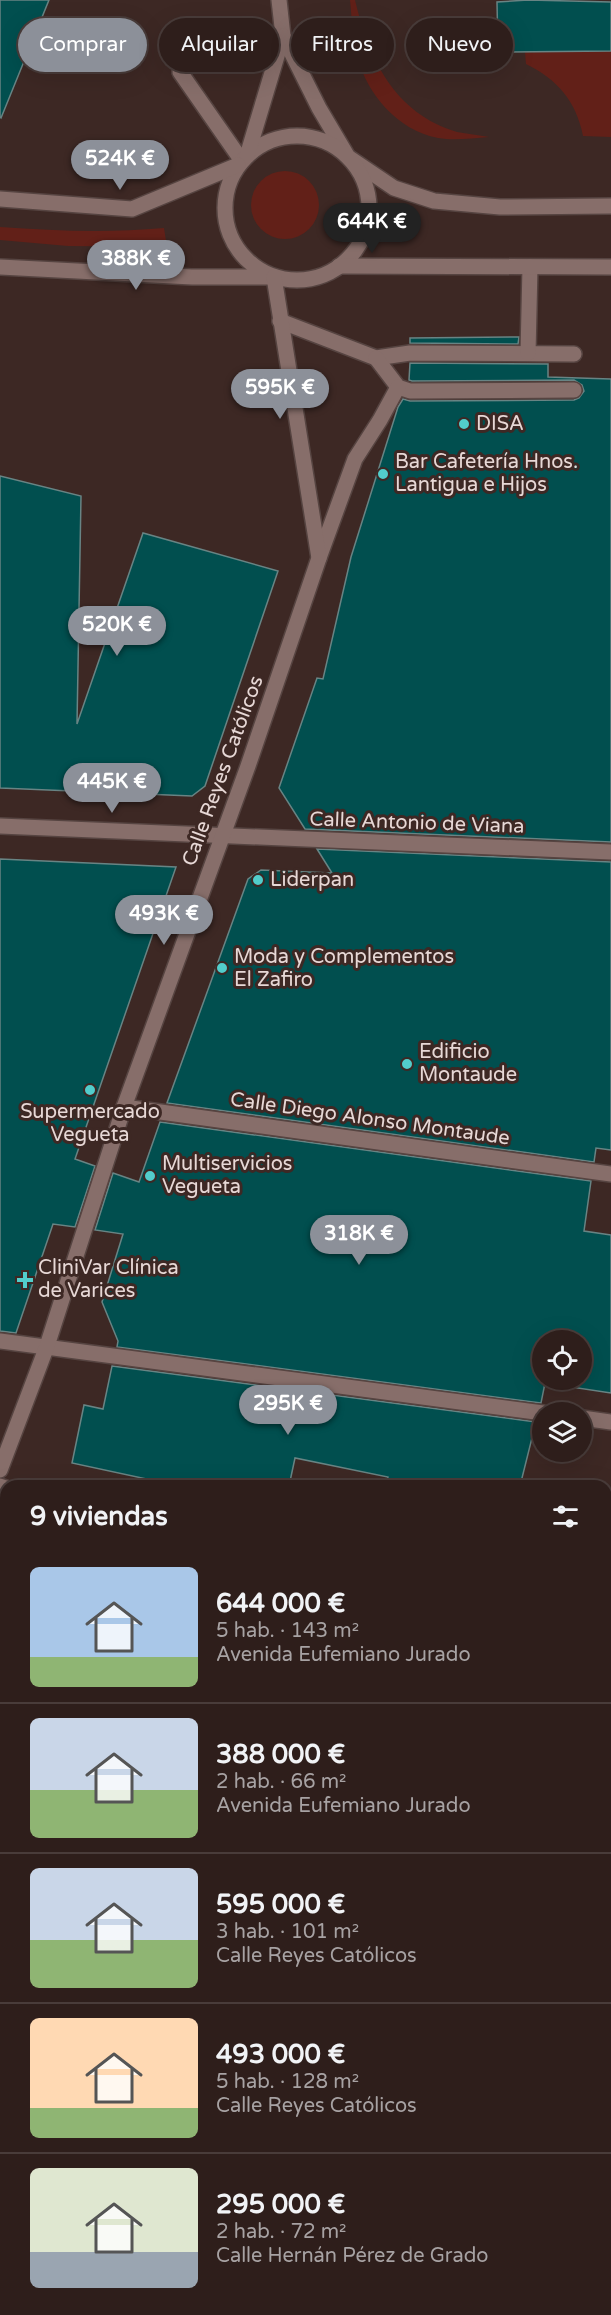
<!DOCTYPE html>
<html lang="es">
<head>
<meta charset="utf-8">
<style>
	:root { --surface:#2e1e1b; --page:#362724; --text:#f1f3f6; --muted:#a7a2a3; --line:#493c3a; --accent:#8c9099 }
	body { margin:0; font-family:"Varela Round",sans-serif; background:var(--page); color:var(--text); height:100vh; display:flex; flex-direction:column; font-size:22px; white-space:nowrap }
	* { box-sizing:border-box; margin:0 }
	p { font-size:20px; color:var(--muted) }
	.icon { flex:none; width:33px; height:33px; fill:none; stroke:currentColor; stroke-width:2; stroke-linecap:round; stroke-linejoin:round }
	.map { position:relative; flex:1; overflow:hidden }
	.panel { position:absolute; left:0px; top:1480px; width:612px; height:836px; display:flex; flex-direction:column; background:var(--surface); border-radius:18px 18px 0 0; box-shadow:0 6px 24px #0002,0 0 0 2px var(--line) }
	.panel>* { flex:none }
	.hud { position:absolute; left:18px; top:18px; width:576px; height:54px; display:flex; gap:12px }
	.buttons { position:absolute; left:532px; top:1330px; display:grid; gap:12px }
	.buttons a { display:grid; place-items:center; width:60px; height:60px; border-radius:50%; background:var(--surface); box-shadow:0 6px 24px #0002,0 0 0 2px var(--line); font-size:30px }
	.price { position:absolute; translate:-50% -51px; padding:0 14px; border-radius:21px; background:var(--accent); color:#fff; font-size:20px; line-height:39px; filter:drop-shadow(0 2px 3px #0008) }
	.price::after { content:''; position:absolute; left:50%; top:36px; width:18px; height:14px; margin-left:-9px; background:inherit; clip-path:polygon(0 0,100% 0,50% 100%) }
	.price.on { background:#222; color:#fff }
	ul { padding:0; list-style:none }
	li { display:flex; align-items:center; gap:18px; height:150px; padding:0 30px }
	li+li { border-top:2px solid var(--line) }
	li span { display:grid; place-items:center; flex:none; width:168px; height:120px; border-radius:9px; color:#555 }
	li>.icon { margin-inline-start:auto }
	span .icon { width:72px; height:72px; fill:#fffc; stroke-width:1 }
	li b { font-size:26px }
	h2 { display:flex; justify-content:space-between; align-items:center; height:72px; padding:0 30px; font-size:26px }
	.chip { padding:0 21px; border-radius:27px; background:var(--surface); box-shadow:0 6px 24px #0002,0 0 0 2px var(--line); font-size:21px; line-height:54px }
	.chip.on { background:var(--accent); color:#fff }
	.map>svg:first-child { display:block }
	.green { fill:#622018 }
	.building { fill:#014f4f; stroke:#688484; stroke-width:1.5; fill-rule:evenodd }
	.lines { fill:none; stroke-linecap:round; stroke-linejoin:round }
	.service-casing { stroke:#564441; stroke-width:18 }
	.minor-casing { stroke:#564441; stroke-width:18 }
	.service { stroke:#876e6a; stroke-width:15 }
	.minor { stroke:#876e6a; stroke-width:15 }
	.poi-dot { fill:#52cdcb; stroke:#3d2824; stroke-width:2 }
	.labels { text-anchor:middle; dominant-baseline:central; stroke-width:6; stroke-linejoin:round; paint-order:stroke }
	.poi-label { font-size:20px; fill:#e7d8d6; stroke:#3d2824; text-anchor:start }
	.street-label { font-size:20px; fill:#e7d8d6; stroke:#3d2824 }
</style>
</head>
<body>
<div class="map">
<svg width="611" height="2315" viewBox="0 0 611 2315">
	<rect width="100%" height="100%" fill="#3d2824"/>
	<g class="green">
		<path d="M350 0H355C369 59 394 113 457 132 467 134 479 135 489 137 472 138 455 141 438 138 397 130 367 94 357 56 352 38 352 18 350 0Z"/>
		<path d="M611 51V137L583 136C576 101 557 79 526 64L525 52Z"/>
		<circle cx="285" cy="205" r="34"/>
		<path d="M0 227C55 231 109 233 164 228L167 247 68 246 0 240Z"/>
	</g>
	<g class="building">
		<path d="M0 0H49L1 118 0 117Z"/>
		<path d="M528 0 611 2V51L498 52 497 2Z"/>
		<path d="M519 337 518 344 410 343V338Z"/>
		<path d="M410 363 548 364V377L611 379V842L305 829 279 788 317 678 323 679 351 557 398 407 403 399 410 401 574 400 579 398 584 391 582 385 574 380 412 381 409 380Z"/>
		<path d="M0 476 81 496 77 724 143 533 278 571 205 786 192 796 0 788Z"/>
		<path d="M317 849 611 862V1150L596 1148 594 1162 167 1103 248 879 261 870 332 873Z"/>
		<path d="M0 859 176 867 75 1159 95 1166 75 1227 53 1224 16 1333 0 1331Z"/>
		<path d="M160 1122 591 1181 584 1231 611 1235V1393L545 1383 541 1403 117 1347 118 1341 102 1302 123 1234 95 1230 113 1173 139 1182ZM543 1341H582V1380H543Z"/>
		<path d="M112 1366 536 1422 520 1486H386L388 1477 295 1458 289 1486H179L72 1463 84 1405 103 1409Z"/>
	</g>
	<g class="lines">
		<g class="service-casing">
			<g id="service">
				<path d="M180 72 242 161"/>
				<path d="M280 321 376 358 410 353 574 354"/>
				<path d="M528 353 530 267"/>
				<path d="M376 358 398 387 410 391 574 390"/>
				<path d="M319 558 355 459 380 420 398 387"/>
			</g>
		</g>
		<g class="minor-casing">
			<g id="minor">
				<path d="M279 0 283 36 319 108 348 157 394 188 434 201 500 207 611 206"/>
				<circle cx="297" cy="208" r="72"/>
				<path d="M247 156 283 36"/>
				<path d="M0 199 132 209 238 165"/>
				<path d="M339 266 611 267"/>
				<path d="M0 267 192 277H271"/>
				<path d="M0 826 611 852"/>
				<path d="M124 1107 611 1174"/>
				<path d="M0 1341 543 1413"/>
				<path d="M582 1418 611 1422"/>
				<path d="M0 1470 47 1346 124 1107 248 766 319 558 274 277"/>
				<path d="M0 1486 6 1488"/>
				<path d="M606 1614 611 1615"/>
			</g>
		</g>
		<use href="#service" class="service"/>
		<use href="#minor" class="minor"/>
	</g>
	<g class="poi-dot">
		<circle cx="464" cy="424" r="6"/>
		<circle cx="383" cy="474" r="6"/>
		<circle cx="258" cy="880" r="6"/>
		<circle cx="222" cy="968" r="6"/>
		<circle cx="407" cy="1064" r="6"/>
		<circle cx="90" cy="1090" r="6"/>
		<circle cx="150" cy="1176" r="6"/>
		<path d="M22 1271h6v6h6v6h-6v6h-6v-6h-6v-6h6z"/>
	</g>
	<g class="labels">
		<g class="poi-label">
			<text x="476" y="424">DISA</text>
			<text x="395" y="462">Bar Cafetería Hnos.<tspan x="395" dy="23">Lantigua e Hijos</tspan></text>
			<text x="270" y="880">Liderpan</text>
			<text x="234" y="957">Moda y Complementos<tspan x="234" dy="23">El Zafiro</tspan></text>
			<text x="419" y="1052">Edificio<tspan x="419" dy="23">Montaude</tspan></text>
			<text x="90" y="1112" text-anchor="middle">Supermercado<tspan x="90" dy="23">Vegueta</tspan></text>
			<text x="162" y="1164">Multiservicios<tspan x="162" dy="23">Vegueta</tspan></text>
			<text x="38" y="1268">CliniVar Clínica<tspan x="38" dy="23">de Varices</tspan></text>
		</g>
		<g class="street-label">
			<text transform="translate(223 771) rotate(-70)">Calle Reyes Católicos</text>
			<text transform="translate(417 823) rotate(2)">Calle Antonio de Viana</text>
			<text transform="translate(370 1119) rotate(8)">Calle Diego Alonso Montaude</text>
		</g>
	</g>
</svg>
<div class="buttons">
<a><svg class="icon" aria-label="locate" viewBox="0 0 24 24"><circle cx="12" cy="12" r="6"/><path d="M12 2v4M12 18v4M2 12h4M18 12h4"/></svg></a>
<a><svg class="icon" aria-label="layers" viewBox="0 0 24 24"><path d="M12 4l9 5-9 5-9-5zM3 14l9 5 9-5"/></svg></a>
</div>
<b class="price" style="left:120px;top:191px">524K €</b>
<b class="price on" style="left:372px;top:254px">644K €</b>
<b class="price" style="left:136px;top:291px">388K €</b>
<b class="price" style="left:280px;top:420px">595K €</b>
<b class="price" style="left:117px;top:657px">520K €</b>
<b class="price" style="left:112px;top:814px">445K €</b>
<b class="price" style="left:164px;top:946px">493K €</b>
<b class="price" style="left:359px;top:1266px">318K €</b>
<b class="price" style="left:288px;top:1436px">295K €</b>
<div class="hud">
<a class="chip on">Comprar</a>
<a class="chip">Alquilar</a>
<a class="chip">Filtros</a>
<a class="chip">Nuevo</a>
</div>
<section class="panel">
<h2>9 viviendas<svg class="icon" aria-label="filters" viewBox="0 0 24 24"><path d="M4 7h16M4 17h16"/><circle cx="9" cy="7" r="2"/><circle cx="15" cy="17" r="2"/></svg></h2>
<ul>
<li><span style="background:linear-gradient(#a9c7e8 75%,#8fb573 0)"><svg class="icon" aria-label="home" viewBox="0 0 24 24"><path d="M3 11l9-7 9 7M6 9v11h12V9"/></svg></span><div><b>644 000 €</b><p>5 hab. · 143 m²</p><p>Avenida Eufemiano Jurado</p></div></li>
<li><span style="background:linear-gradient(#c9d6e8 60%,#8fb573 0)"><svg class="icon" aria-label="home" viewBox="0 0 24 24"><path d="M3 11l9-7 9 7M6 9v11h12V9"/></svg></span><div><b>388 000 €</b><p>2 hab. · 66 m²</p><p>Avenida Eufemiano Jurado</p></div></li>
<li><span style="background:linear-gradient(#c9d6e8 60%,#8fb573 0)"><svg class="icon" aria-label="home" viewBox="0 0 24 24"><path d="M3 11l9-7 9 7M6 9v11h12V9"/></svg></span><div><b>595 000 €</b><p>3 hab. · 101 m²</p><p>Calle Reyes Católicos</p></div></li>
<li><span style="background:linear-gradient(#ffd9b3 75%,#8fb573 0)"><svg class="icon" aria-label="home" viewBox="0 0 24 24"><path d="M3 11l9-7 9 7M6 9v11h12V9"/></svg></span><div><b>493 000 €</b><p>5 hab. · 128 m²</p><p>Calle Reyes Católicos</p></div></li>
<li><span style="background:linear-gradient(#dfe7d0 70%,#9aa5b1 0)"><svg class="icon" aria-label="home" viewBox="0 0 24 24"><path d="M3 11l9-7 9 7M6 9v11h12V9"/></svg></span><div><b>295 000 €</b><p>2 hab. · 72 m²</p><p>Calle Hernán Pérez de Grado</p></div></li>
</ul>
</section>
</div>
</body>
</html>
